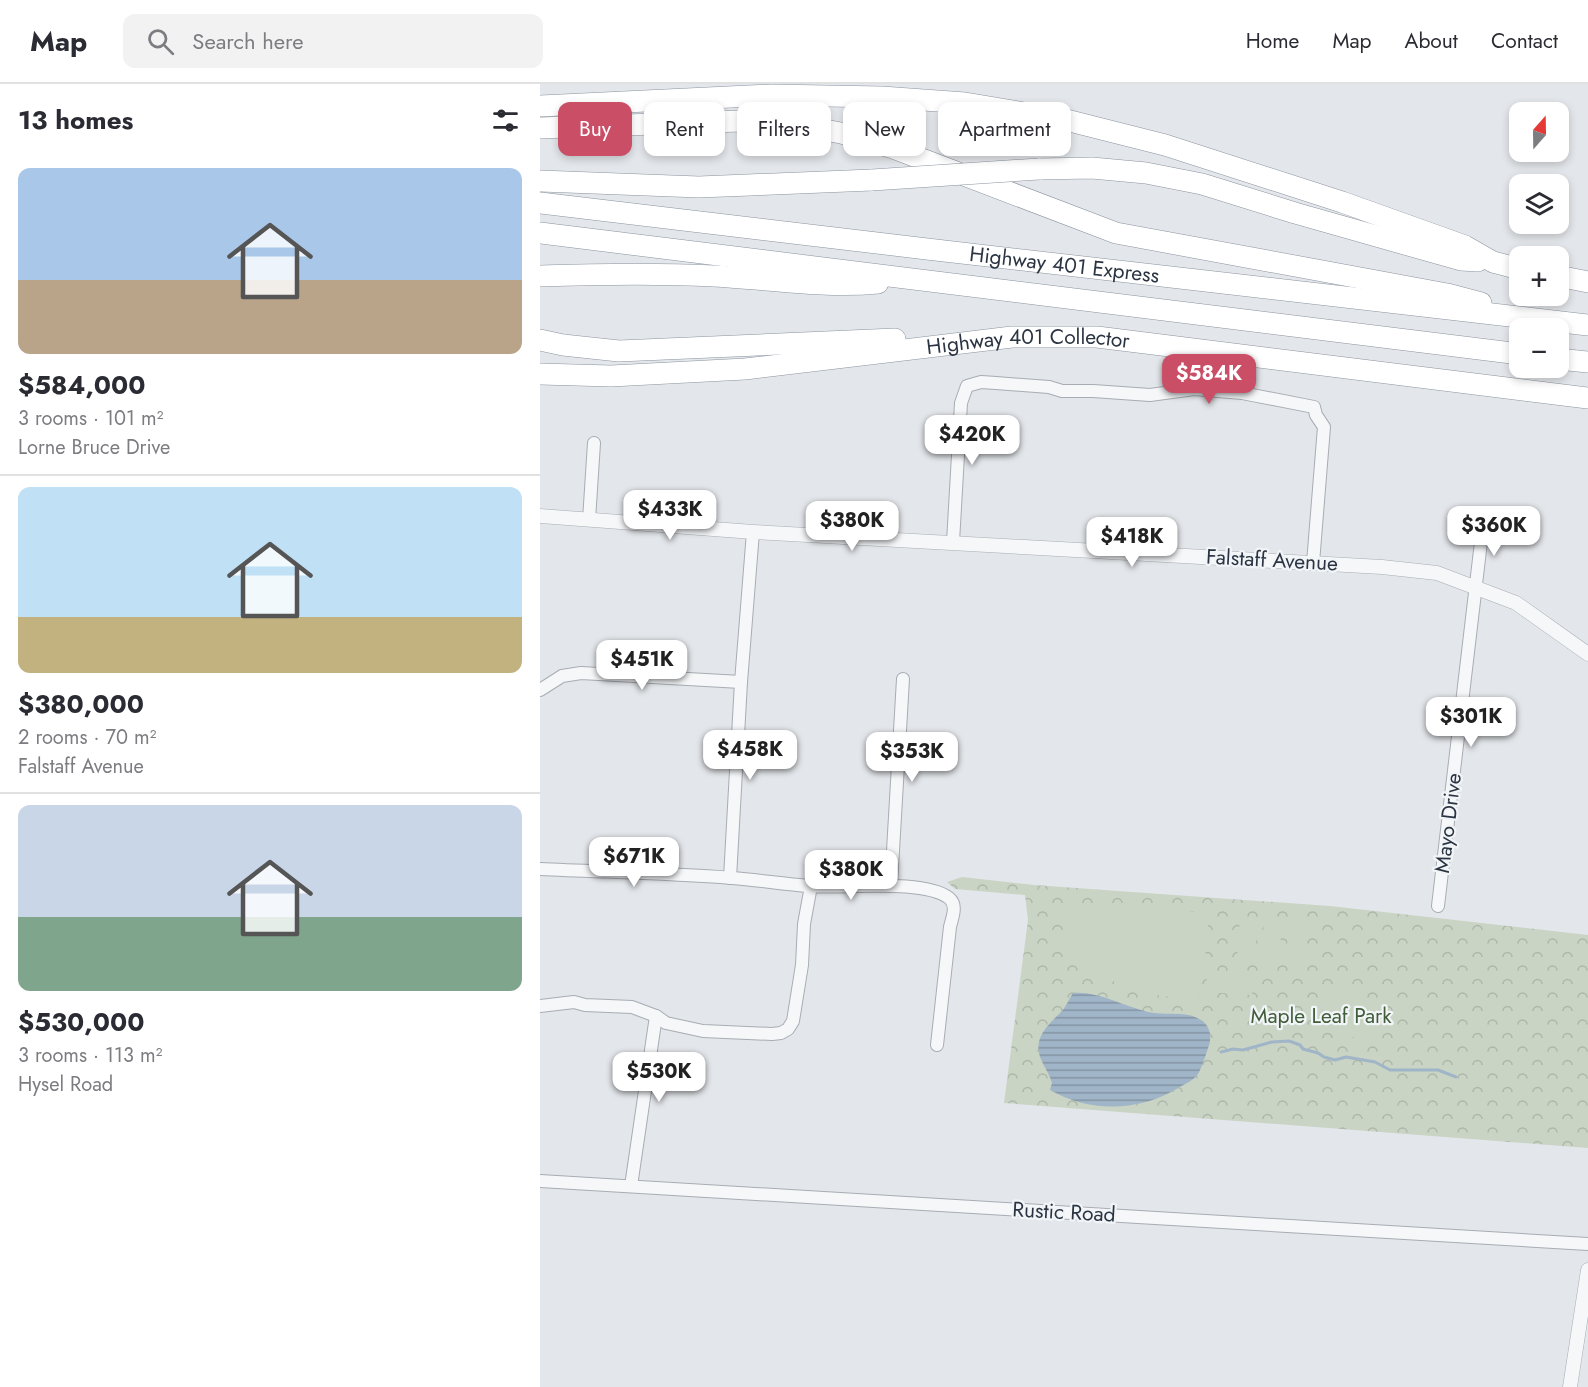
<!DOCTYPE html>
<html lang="en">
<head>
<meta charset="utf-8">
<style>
	:root { --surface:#fff; --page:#f2f2f3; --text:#2b2b33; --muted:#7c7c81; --line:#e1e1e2; --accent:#c94e66 }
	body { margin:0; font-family:Jost,sans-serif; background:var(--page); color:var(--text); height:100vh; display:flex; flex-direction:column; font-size:22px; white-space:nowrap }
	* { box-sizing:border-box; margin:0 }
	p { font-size:20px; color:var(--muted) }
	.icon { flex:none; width:33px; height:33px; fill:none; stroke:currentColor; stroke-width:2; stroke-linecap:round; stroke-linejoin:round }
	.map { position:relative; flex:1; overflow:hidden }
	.panel { display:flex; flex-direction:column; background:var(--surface); width:540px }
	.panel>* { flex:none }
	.banner { position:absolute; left:18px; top:18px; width:570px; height:54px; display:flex; gap:12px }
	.needle { width:39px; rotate:20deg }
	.tools { position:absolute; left:969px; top:18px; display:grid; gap:12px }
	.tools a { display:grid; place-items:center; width:60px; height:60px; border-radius:12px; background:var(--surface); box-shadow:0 3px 9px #0003; font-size:30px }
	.price { position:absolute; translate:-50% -51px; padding:0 14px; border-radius:12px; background:#fff; color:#222; font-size:20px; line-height:39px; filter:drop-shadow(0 2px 3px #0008) }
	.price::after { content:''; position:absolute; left:50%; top:36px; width:18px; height:14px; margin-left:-9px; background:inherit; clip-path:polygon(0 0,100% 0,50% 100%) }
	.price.active { background:var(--accent); color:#fff }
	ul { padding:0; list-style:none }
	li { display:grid; align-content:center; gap:12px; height:318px; padding:0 18px }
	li+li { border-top:2px solid var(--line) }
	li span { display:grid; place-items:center; height:186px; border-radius:12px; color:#555 }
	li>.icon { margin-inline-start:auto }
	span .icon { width:108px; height:108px; fill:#fffc; stroke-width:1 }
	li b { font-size:26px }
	h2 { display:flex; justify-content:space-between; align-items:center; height:72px; padding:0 18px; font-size:26px }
	.chip { padding:0 21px; border-radius:12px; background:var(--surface); box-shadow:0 3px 9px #0003; font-size:21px; line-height:54px }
	.chip.active { background:var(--accent); color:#fff }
	header { display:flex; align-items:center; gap:36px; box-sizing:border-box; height:84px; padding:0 30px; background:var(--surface); border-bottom:2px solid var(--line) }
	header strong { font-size:28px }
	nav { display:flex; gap:33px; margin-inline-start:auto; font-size:21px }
	.search { width:420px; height:54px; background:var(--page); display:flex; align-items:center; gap:15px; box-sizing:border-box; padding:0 21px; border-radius:12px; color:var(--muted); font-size:22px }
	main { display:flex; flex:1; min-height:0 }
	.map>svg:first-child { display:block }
	.park { fill:url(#park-crowns) }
	.pitch { fill:#c9d4c4 }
	.water { fill:url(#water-rules) }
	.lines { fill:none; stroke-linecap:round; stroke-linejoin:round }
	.stream { stroke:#a0b5c8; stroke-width:3 }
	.minor-casing { stroke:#a8adb4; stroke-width:14 }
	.tertiary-casing { stroke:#a8adb4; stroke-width:15 }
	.motorway-casing { stroke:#8b94a0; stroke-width:22 }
	.minor { stroke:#f5f7f9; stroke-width:12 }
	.tertiary { stroke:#f5f7f9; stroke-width:14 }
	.motorway { stroke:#fff; stroke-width:21 }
	.motorway-bridge-casing { stroke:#8b94a0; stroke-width:22; stroke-linecap:butt }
	.motorway-bridge { stroke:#fff; stroke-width:21 }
	.labels { text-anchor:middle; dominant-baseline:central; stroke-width:4.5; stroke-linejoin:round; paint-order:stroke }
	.street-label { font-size:21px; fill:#2b3442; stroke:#f2f5f8 }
	.park-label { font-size:21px; fill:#415d39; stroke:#f2f5f8 }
</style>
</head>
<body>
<header>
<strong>Map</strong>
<div class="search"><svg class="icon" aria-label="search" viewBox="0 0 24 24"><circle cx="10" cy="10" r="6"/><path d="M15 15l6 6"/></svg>Search here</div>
<nav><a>Home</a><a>Map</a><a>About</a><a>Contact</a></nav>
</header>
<main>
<section class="panel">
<h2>13 homes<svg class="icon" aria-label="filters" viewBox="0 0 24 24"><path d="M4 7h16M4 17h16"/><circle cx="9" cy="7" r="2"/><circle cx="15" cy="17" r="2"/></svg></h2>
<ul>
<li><span style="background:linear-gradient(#a9c7e8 60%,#b9a48a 0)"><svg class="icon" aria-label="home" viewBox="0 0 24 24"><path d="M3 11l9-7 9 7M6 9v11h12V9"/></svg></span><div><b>$584,000</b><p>3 rooms · 101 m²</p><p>Lorne Bruce Drive</p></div></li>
<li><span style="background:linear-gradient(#bfe0f5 70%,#c2b280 0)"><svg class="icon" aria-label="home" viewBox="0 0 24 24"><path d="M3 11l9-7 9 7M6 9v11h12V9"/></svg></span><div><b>$380,000</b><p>2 rooms · 70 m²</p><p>Falstaff Avenue</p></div></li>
<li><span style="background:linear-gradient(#c9d6e8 60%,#7fa58c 0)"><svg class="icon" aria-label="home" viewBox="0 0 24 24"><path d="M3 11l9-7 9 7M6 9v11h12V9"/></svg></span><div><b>$530,000</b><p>3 rooms · 113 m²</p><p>Hysel Road</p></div></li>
</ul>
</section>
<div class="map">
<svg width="1048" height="1303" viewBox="0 0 1048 1303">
	<defs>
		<pattern id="park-crowns" width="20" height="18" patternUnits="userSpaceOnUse" patternTransform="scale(1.5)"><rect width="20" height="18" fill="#c9d4c4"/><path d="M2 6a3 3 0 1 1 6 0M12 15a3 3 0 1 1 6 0" fill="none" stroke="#adb7aa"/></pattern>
		<pattern id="water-rules" width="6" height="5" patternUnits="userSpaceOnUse" patternTransform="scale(1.5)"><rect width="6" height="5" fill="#a0b5c8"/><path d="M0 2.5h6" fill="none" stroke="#8394a4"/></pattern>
	</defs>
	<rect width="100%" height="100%" fill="#e3e6ea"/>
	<path class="park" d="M422 793 494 801 790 822 1048 851V1064L464 1019 488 836 485 811 415 805 407 798Z"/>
	<g class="pitch">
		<path d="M519 824 665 828 669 832 666 867 657 916 615 911 560 893 537 881 528 870Z"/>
		<path d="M700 834 718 835 715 874 697 873Z"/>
		<path d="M724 836 742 838 739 877 721 875Z"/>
		<path d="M749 838 767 840 764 879 746 877Z"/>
		<path d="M667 889 713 892 712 911 666 908Z"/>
		<path d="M790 903 837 919 824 957 777 941Z"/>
	</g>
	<path class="water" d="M533 909C558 907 583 922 608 928 625 932 646 926 661 936 671 942 672 955 668 964 665 973 662 983 658 990 654 996 645 1000 640 1003 600 1028 550 1029 510 1006L512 999C509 988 501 979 499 969 495 952 510 939 520 929 525 925 529 915 533 909Z"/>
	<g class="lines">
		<path class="stream" d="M681 968 693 965 703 966 732 958 749 957 760 961 763 965 778 969 784 973 795 976 806 973 835 978 850 986H898L916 993"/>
		<g class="minor-casing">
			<g id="minor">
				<path d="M49 436 54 359"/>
				<path d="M413 458 421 319 427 302 441 298 456 299 509 303 522 307H553L610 311 654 305 702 309 774 323 776 331 784 343 773 479"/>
				<path d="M0 606 22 592 41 589 201 598"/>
				<path d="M0 785C64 788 128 789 192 794 218 796 243 800 269 802 302 805 383 794 409 814 418 821 412 834 410 843L397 961"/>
				<path d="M190 794 201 598 213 448"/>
				<path d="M351 801 363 595"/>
				<path d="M898 822 943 441"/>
				<path d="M0 922 34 918 45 921 92 923 116 932 126 939 163 947 232 950 241 949 248 945 253 937 262 881 264 840 271 802"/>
				<path d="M0 1097 1048 1160"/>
				<path d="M91 1102 116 932"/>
			</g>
		</g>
		<g class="tertiary-casing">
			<g id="tertiary">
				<path d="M0 432 213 448 842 483 897 489 976 519 1048 570"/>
				<path d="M1030 1303 1048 1186"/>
			</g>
		</g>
		<g class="motorway-casing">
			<g id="motorway">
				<path d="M0 22 232 11 342 13 425 19 526 36 625 61 802 118 925 162 953 178 980 185"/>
				<path d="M0 44 200 37 252 40 301 49 353 64 576 149 907 210 941 219"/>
				<path d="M499 85 552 84 606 89 662 100 755 129 921 176 938 177"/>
				<path d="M0 97 159 103 332 96"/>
				<path id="s1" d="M0 119 387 165 1048 241"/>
				<path d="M0 149 980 270"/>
				<path d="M0 192C58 190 116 189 174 192 229 195 284 204 338 199"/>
				<path d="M1018 192 1048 198"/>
				<path d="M0 256 23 261 79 267 355 255"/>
				<path d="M1018 275 1048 278"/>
				<path id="s2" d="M0 290 71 292 205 285 472 253H557L1048 314"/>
			</g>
		</g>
		<use href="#minor" class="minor"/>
		<use href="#tertiary" class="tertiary"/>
		<use href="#motorway" class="motorway"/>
		<g class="motorway-bridge-casing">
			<path id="motorway-bridge" d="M332 96 499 85"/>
		</g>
		<use href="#motorway-bridge" class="motorway-bridge"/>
	</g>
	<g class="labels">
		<g class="street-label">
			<text stroke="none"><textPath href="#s1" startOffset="528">Highway 401 Express</textPath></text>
			<text stroke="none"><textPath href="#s2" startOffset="490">Highway 401 Collector</textPath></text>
			<text transform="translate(732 476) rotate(3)">Falstaff Avenue</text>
			<text transform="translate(908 739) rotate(-83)">Mayo Drive</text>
			<text transform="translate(524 1128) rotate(3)">Rustic Road</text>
		</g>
		<g class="park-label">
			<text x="781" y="932">Maple Leaf Park</text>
		</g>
	</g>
</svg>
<div class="tools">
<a><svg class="needle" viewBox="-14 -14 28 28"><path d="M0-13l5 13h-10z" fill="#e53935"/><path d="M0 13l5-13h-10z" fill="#7c7c81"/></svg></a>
<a><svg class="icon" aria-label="layers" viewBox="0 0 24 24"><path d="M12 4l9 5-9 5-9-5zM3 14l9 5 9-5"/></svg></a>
<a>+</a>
<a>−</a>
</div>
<b class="price active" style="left:669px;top:321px">$584K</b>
<b class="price" style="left:432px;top:382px">$420K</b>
<b class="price" style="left:130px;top:457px">$433K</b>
<b class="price" style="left:312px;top:468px">$380K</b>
<b class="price" style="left:954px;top:473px">$360K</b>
<b class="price" style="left:592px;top:484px">$418K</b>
<b class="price" style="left:102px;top:607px">$451K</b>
<b class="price" style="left:931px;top:664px">$301K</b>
<b class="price" style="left:210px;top:697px">$458K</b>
<b class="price" style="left:372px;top:699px">$353K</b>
<b class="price" style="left:94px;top:804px">$671K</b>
<b class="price" style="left:311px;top:817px">$380K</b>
<b class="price" style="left:119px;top:1019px">$530K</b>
<div class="banner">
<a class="chip active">Buy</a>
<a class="chip">Rent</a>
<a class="chip">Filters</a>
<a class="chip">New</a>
<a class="chip">Apartment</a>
</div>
</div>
</main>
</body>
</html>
